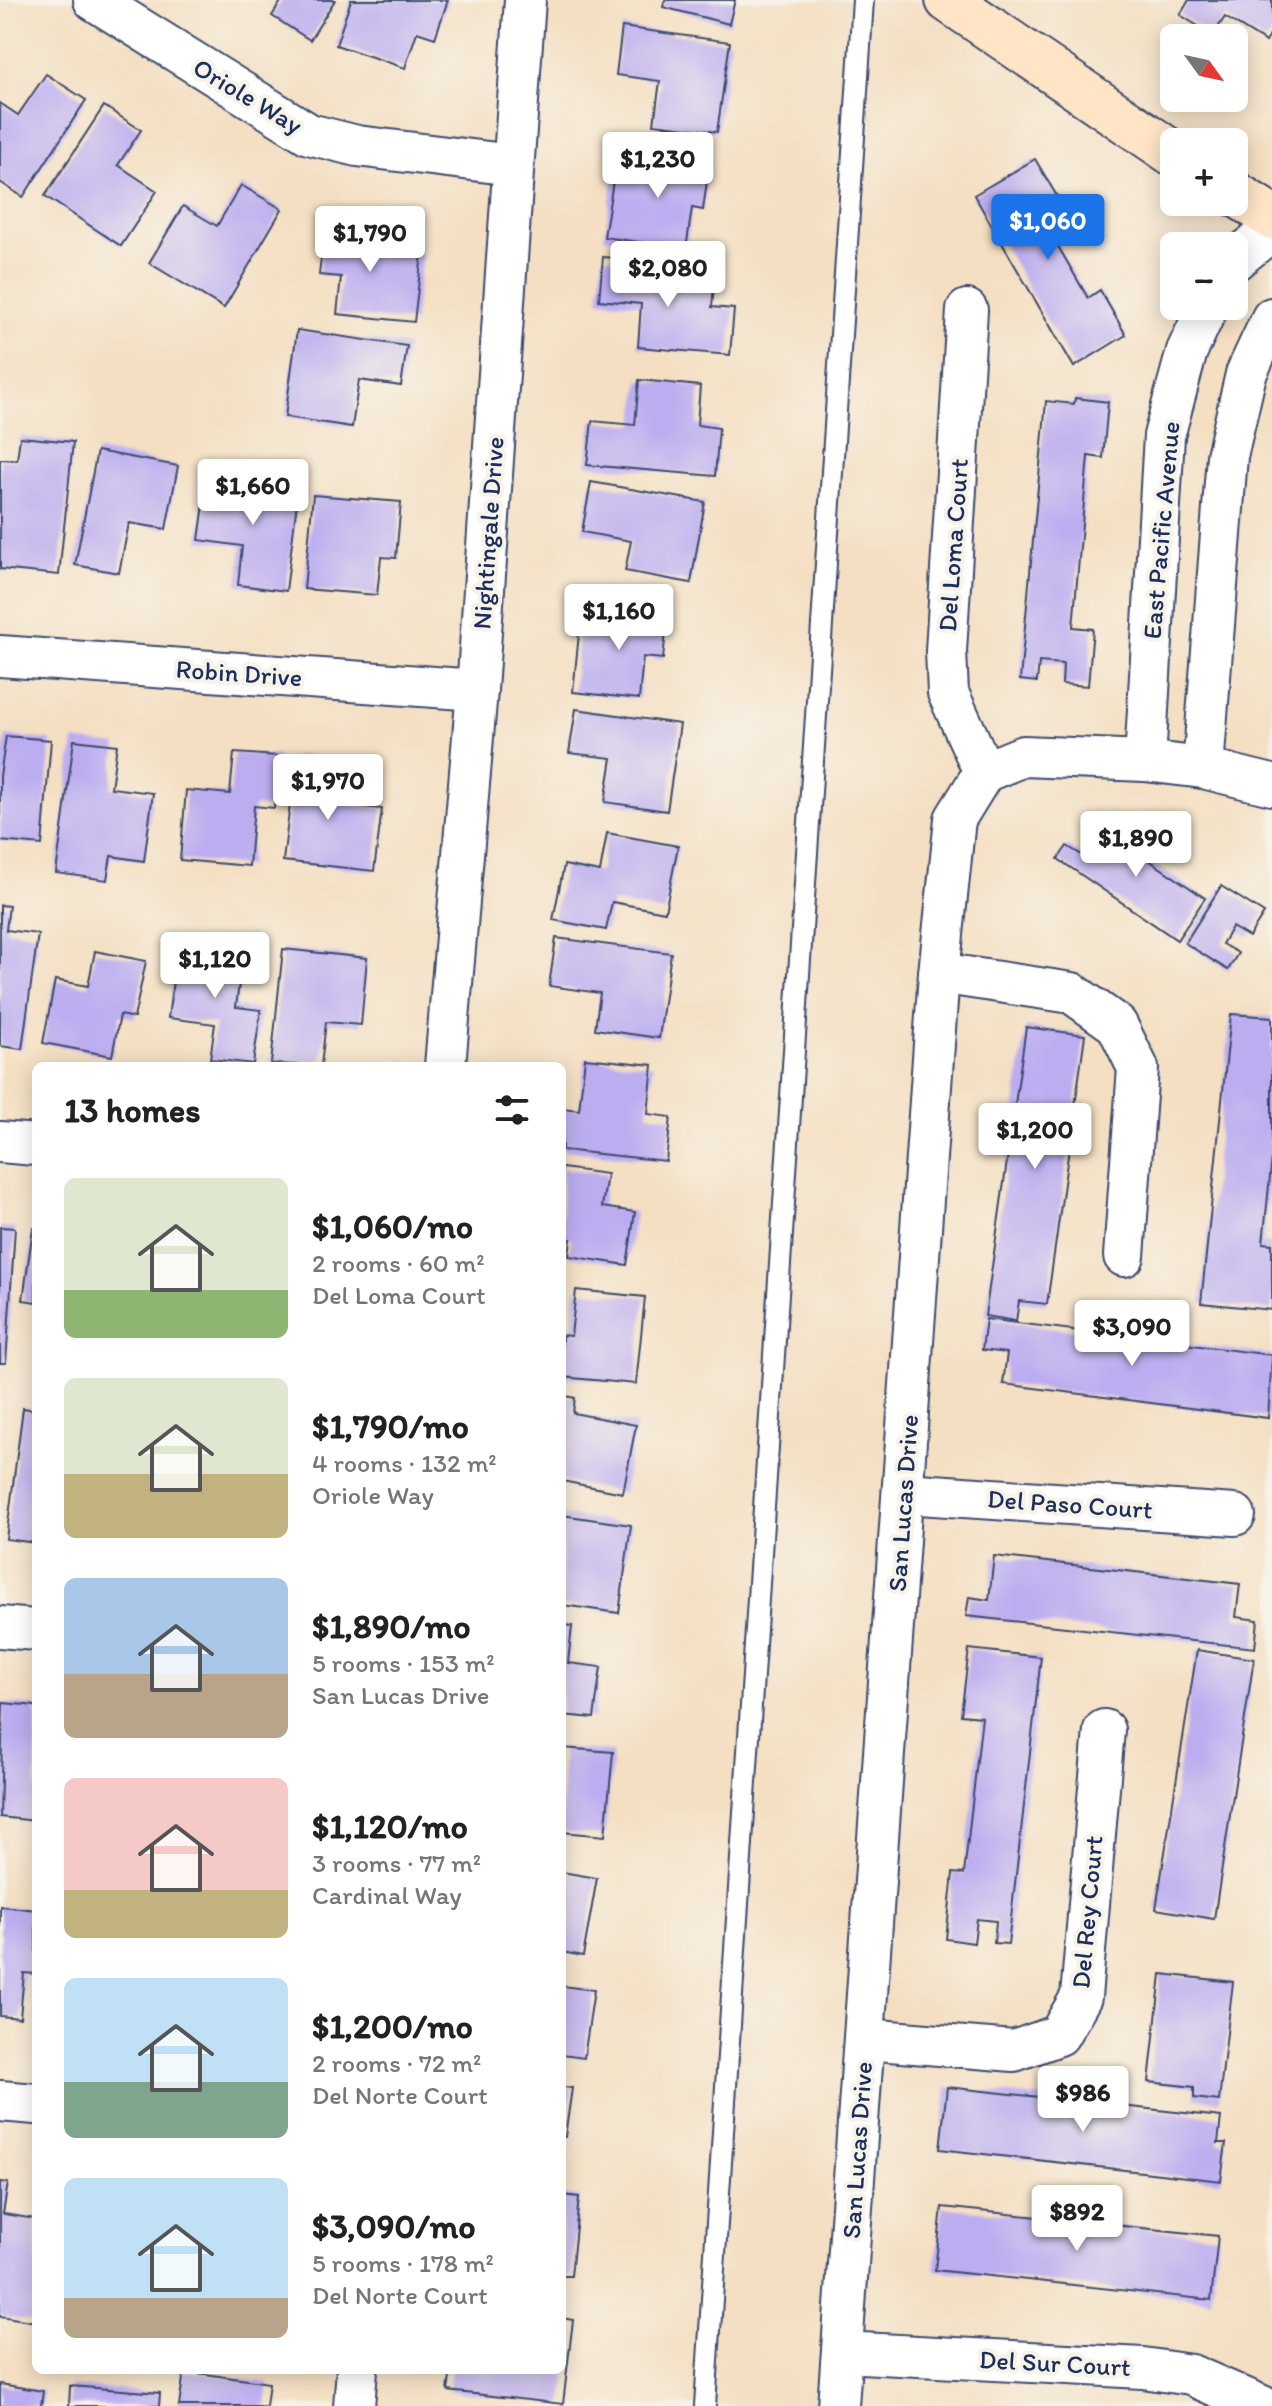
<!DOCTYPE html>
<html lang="en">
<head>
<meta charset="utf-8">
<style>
	:root { --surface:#fff; --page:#f2f2f2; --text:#222; --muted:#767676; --accent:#1a73e8 }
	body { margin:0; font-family:Itim,sans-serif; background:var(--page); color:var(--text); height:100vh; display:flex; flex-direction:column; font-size:30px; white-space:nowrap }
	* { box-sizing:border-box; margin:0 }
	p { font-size:26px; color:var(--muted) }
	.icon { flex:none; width:44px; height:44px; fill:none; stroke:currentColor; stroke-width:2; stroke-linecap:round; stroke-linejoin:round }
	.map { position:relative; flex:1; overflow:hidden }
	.details { position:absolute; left:32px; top:1062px; width:534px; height:1312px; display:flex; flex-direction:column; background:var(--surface); border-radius:12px; box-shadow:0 4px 20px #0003 }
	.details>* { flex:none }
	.needle { width:52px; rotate:123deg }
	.tools { position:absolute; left:1160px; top:24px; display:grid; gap:16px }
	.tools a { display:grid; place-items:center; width:88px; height:88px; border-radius:12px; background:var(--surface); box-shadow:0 4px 20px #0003; font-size:40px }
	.price { position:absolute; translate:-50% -68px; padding:0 18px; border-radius:8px; background:#fff; color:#222; font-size:26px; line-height:52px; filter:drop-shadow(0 2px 4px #0008) }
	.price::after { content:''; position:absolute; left:50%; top:48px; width:24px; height:18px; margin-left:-12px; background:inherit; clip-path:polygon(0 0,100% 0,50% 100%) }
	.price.active { background:var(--accent); color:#fff }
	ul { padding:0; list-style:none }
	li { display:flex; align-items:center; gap:24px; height:200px; padding:0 32px }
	li span { display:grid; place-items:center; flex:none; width:224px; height:160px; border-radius:12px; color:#555 }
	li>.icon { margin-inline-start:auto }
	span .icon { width:96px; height:96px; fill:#fffc; stroke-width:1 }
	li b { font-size:34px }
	h2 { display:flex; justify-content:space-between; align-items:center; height:96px; padding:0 32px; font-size:34px }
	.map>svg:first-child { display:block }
	.building { fill:#bcadf0 }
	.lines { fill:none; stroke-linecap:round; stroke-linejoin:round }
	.lane-casing { stroke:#3c496d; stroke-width:24 }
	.street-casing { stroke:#3c496d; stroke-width:44 }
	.secondary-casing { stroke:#3c496d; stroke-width:48 }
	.lane { stroke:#fff; stroke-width:20 }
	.street { stroke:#fff; stroke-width:40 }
	.secondary { stroke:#ffe4c6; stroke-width:44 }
	.labels { text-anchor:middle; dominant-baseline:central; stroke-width:8; stroke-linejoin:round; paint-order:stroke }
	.street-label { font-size:26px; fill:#1b2f5e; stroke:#f7f3e8 }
</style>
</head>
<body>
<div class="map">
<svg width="1272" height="2406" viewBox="0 0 1272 2406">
	<rect width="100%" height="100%" fill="#f7f3e8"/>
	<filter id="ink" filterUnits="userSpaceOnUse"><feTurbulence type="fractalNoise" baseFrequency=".0125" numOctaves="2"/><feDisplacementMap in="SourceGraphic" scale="16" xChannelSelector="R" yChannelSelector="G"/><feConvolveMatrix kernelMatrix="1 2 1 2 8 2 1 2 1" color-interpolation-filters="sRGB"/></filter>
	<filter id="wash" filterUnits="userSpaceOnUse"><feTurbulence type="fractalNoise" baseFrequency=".006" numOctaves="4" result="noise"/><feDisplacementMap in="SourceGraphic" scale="32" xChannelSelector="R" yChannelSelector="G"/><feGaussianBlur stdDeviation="1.8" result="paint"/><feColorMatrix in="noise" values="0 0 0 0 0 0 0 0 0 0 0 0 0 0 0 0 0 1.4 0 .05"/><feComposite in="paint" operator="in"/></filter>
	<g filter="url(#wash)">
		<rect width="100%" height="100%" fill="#f4dfc2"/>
		<g id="blocks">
			<g class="building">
				<path d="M282 0H335L310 40 272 16Z"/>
				<path d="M351 0H448L435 38 417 32 405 68 336 45Z"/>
				<path d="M665 0H735L729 24 663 7Z"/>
				<path d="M1189 0H1272V32L1266 42 1225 17 1213 35 1180 15Z"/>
				<path d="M622 27 730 42 717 132 654 124 660 81 616 75Z"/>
				<path d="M46 74 86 100 23 197 0 182V103L18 115Z"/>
				<path d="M104 106 141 130 118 165 157 191 121 246 45 196Z"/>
				<path d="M648 150 710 159 703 210 692 208 686 249 604 237 615 169 645 173Z"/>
				<path d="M1035 159 1065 210 1044 222 1088 298 1100 290 1126 335 1074 367 974 195Z"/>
				<path d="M241 185 282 209 224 308 149 263 183 206 217 226Z"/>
				<path d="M325 223 383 230 381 250 422 254 414 322 337 314 341 277 319 275Z"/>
				<path d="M603 257 655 261 653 282 714 286 712 307 734 309 730 355 638 347 641 304 599 300Z"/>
				<path d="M297 330 407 346 401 386 359 380 352 427 285 417Z"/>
				<path d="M639 380 700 386 697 425 719 428 715 476 587 465 592 421 635 425Z"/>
				<path d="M1075 398 1108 402 1103 458 1088 456 1073 627 1093 629 1088 686 1062 684 1063 664 1039 662 1037 682 1020 680 1046 401 1074 404Z"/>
				<path d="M20 437 73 442 59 575 0 569V459L17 460Z"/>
				<path d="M97 451 178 466 166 529 129 523 119 573 75 565Z"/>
				<path d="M208 475 299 486 286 591 238 585 242 546 199 540Z"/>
				<path d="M591 482 705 502 691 583 625 571 631 541 582 532Z"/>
				<path d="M313 495 401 502 396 558 381 557 377 595 304 589Z"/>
				<path d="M612 606 668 612 663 659 643 657 639 699 573 692 580 624 610 627Z"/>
				<path d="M576 709 680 724 667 811 605 802 612 758 569 753Z"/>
				<path d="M6 736 51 740 42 845 0 841V776Z"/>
				<path d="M74 740 117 745 111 788 153 793 144 861 111 856 107 880 56 873Z"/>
				<path d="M234 753 278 756 274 808 254 806 249 866 180 860 186 790 230 794Z"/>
				<path d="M296 755 337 760 332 803 382 809 374 871 283 861Z"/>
				<path d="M1114 815 1144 836 1134 850 1205 898 1177 940 1058 859 1067 846 1085 857Z"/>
				<path d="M607 833 678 846 665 912 612 902 606 930 553 920 564 865 600 872Z"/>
				<path d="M1221 886 1264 913 1249 937 1232 927 1222 944 1238 953 1228 970 1185 943Z"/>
				<path d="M0 905 9 906 6 930 38 934 22 1049 0 1046Z"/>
				<path d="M556 938 671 953 659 1038 595 1029 600 993 549 986Z"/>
				<path d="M178 943 243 952 236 1007 261 1010 253 1064 210 1059 215 1024 168 1018Z"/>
				<path d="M283 949 367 958 361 1025 326 1022 321 1066 271 1064Z"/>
				<path d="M95 951 146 961 134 1018 120 1015 112 1056 43 1043 55 980 88 986Z"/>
				<path d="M1231 1014 1272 1017V1157L1263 1243 1272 1244V1310L1201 1303Z"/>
				<path d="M1026 1027 1085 1035 1047 1304 1019 1301 1016 1321 985 1316Z"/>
				<path d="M585 1058 653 1065 648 1114 671 1117 666 1161 562 1150V1108L579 1110Z"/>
				<path d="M562 1168 607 1174 602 1207 635 1212 627 1265 569 1256 571 1239 562 1237Z"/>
				<path d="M0 1227 15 1228 6 1363H0Z"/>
				<path d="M33 1228 36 1229V1302L23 1300Z"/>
				<path d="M576 1290 645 1297 636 1384 562 1377V1335L571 1336Z"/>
				<path d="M986 1319 1272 1355 1268 1418 1003 1384 1007 1353 982 1350Z"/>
				<path d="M562 1395 575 1398 573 1413 636 1425 623 1493 562 1481Z"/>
				<path d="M23 1408 36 1410V1543L6 1539Z"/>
				<path d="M562 1515 631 1525 619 1613 562 1605Z"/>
				<path d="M994 1556 1240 1584 1236 1617 1258 1620 1255 1648 966 1616 969 1597 989 1600Z"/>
				<path d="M562 1625 572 1626 568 1663 601 1667 594 1718 562 1715Z"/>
				<path d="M969 1649 1041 1657 1008 1944 994 1943 996 1921 977 1919 974 1943 946 1939 953 1873 964 1874 982 1717 961 1715Z"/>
				<path d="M1197 1650 1254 1659 1214 1919 1156 1909Z"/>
				<path d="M3 1703 36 1706V1821L0 1817Z"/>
				<path d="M562 1748 613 1752 605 1836 562 1832Z"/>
				<path d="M562 1872 597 1878 583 1956 562 1952Z"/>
				<path d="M0 1906 36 1910V1974L24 1973 20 2018 0 2016Z"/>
				<path d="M1161 1974 1233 1982 1219 2101 1194 2098V2087L1149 2082Z"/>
				<path d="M562 1986 594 1990 584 2058 562 2055Z"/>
				<path d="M562 2087 572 2088 565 2137 562 2136Z"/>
				<path d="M947 2087 1221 2117 1218 2143H1226L1221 2181 940 2149Z"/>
				<path d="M0 2182 8 2183 3 2214 36 2219V2322L0 2316Z"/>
				<path d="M562 2195 579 2197 571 2276H562Z"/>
				<path d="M942 2207 1218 2236 1211 2300 935 2270Z"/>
				<path d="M562 2318 573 2320 563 2404 448 2391 451 2370H562Z"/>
				<path d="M184 2371 269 2383 266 2406H179Z"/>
				<path d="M0 2384 43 2391 41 2406H0Z"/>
				<path d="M70 2386 160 2393 159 2406H69Z"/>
			</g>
		</g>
	</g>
	<g filter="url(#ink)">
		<use href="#blocks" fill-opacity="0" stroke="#3c496d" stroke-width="2"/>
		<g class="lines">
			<g class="lane-casing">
				<path id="lane" d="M705 2406 863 0"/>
			</g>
			<g class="street-casing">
				<g id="street">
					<path d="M94 0 309 134 357 146 513 165"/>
					<path d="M1234 261 1272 230"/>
					<path d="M967 310 946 651 948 693 984 772"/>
					<path d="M0 656 477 690"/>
					<path d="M1145 761 1164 436 1187 351 1208 306"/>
					<path d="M1203 768 1227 456 1246 374 1272 318"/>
					<path d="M939 973 1072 993 1117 1025 1138 1068 1124 1256"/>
					<path d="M445 1066 477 690 525 0"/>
					<path d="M0 1142 36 1145"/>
					<path d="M904 1493 1235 1515"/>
					<path d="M0 1627 36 1630"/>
					<path d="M865 2039 1014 2051 1059 2035 1081 1997 1104 1730"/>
					<path d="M0 2101 36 2104"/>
					<path d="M842 2352 1143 2368 1191 2375 1262 2406"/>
					<path d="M354 2406 357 2370"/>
					<path d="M838 2406 939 973 955 819 984 772 1023 756 1145 761 1203 768 1272 785"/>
				</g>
			</g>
			<g class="secondary-casing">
				<g id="secondary">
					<path d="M948 0 1174 154"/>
					<path d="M1234 193 1272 217"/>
				</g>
			</g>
			<use href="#lane" class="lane"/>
			<use href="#street" class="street"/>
			<use href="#secondary" class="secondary"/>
		</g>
	</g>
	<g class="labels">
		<g class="street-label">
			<text transform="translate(248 96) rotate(31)">Oriole Way</text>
			<text transform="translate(1161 530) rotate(-85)">East Pacific Avenue</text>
			<text transform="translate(488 533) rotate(-86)">Nightingale Drive</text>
			<text transform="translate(953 545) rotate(-86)">Del Loma Court</text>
			<text transform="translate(239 673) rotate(4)">Robin Drive</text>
			<text transform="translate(903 1503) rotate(-86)">San Lucas Drive</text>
			<text transform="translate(1070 1504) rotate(4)">Del Paso Court</text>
			<text transform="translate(1087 1912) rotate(-85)">Del Rey Court</text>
			<text transform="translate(857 2150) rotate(-86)">San Lucas Drive</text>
			<text transform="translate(1055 2363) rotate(3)">Del Sur Court</text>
		</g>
	</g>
</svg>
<div class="tools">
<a><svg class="needle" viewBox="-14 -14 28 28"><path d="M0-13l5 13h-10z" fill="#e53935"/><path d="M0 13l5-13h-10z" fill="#767676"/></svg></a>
<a>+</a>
<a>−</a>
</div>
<b class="price" style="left:658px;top:200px">$1,230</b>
<b class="price active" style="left:1048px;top:262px">$1,060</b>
<b class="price" style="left:370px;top:274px">$1,790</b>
<b class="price" style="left:668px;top:309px">$2,080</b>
<b class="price" style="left:253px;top:527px">$1,660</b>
<b class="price" style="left:619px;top:652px">$1,160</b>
<b class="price" style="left:328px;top:822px">$1,970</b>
<b class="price" style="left:1136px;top:879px">$1,890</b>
<b class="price" style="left:215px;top:1000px">$1,120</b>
<b class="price" style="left:1035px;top:1171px">$1,200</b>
<b class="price" style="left:1132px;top:1368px">$3,090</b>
<b class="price" style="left:1083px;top:2134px">$986</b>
<b class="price" style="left:1077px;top:2253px">$892</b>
<section class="details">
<h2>13 homes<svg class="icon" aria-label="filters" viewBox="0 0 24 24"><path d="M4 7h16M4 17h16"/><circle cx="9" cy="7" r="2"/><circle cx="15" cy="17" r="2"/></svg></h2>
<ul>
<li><span style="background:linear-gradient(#dfe7d0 70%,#8fb573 0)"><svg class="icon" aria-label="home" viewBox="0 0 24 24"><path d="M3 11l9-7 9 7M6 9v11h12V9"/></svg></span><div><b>$1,060/mo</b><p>2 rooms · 60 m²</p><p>Del Loma Court</p></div></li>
<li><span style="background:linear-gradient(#dfe7d0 60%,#c2b280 0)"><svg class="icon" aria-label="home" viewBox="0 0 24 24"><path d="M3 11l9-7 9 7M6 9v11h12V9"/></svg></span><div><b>$1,790/mo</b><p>4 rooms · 132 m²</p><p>Oriole Way</p></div></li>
<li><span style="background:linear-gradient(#a9c7e8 60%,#b9a48a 0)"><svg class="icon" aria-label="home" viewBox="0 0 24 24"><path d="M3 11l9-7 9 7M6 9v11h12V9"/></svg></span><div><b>$1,890/mo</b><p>5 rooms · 153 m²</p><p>San Lucas Drive</p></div></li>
<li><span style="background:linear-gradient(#f6c9c9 70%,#c2b280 0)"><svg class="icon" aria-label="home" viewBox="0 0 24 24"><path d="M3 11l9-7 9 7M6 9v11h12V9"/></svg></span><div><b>$1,120/mo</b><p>3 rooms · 77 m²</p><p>Cardinal Way</p></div></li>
<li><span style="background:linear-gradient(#bfe0f5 65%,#7fa58c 0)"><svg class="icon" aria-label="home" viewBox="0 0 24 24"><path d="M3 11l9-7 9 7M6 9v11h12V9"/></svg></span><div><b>$1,200/mo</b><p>2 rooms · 72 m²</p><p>Del Norte Court</p></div></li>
<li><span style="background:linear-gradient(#bfe0f5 75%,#b9a48a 0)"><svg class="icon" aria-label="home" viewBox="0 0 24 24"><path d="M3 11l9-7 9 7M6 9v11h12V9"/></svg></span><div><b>$3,090/mo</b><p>5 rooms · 178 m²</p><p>Del Norte Court</p></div></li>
</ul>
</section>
</div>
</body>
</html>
